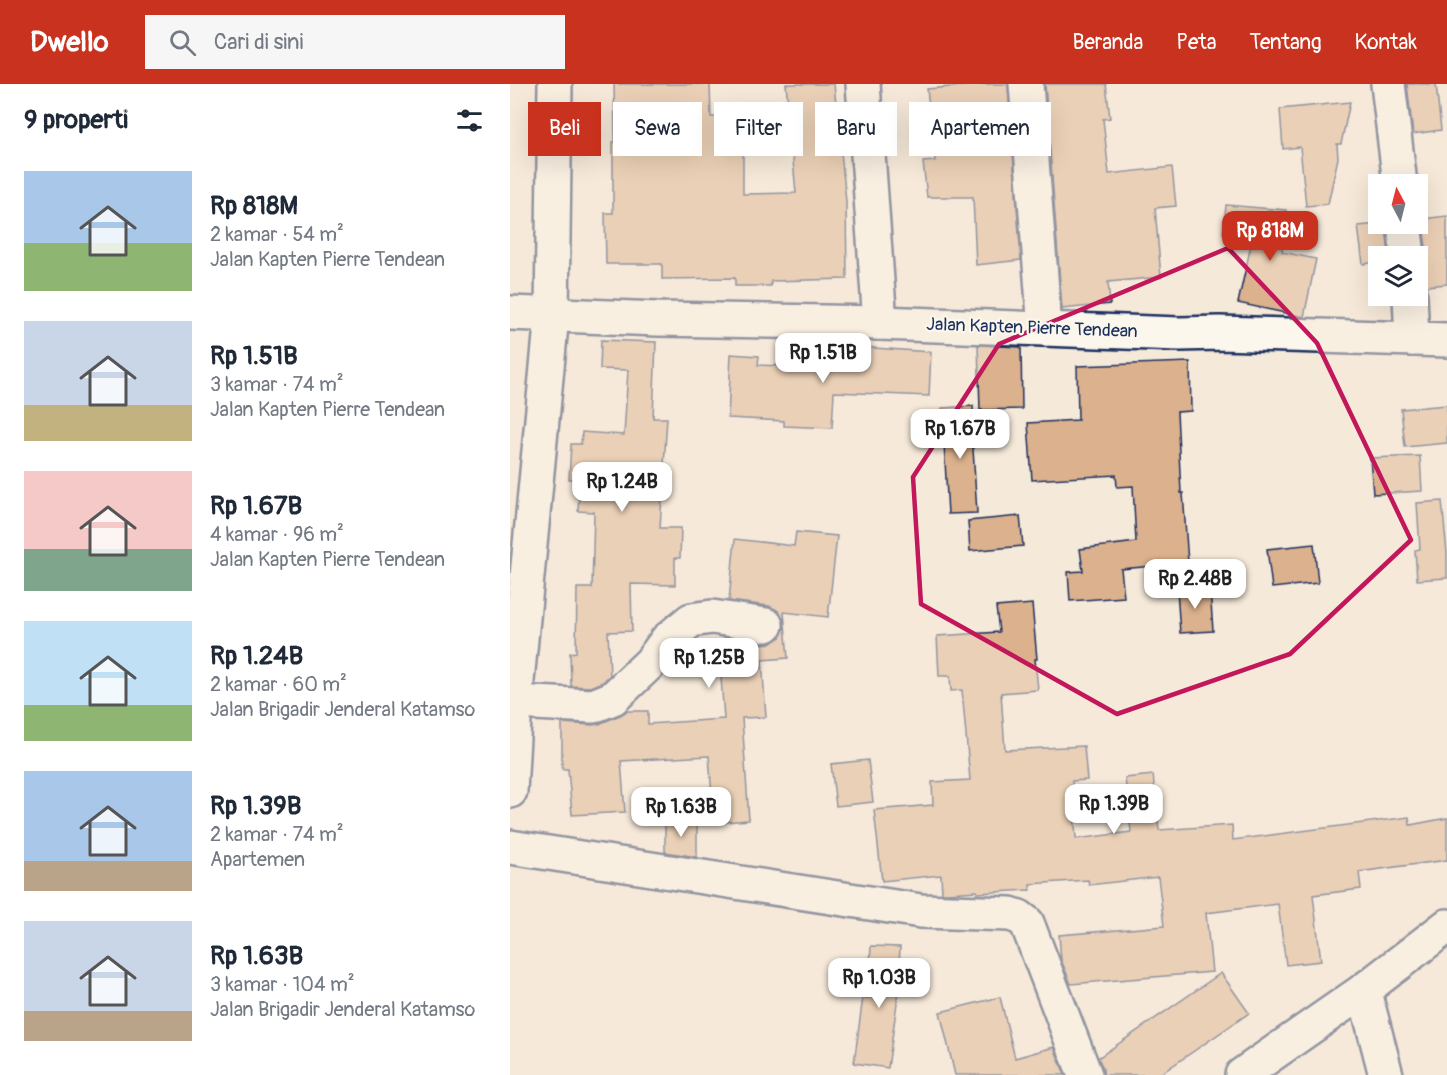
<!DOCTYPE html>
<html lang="id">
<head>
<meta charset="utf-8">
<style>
	:root { --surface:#fff; --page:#f6f6f7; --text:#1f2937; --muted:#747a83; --accent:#c8321e }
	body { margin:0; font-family:Pangolin,sans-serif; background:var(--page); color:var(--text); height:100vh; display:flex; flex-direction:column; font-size:22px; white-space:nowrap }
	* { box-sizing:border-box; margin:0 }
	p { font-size:20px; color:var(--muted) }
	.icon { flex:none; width:33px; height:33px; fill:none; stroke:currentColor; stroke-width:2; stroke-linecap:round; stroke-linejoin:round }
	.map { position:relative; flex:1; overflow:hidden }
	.sheet { display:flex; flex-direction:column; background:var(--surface); width:510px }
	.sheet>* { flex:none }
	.top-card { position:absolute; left:18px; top:18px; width:570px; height:54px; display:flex; gap:12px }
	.needle { width:39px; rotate:353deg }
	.tools { position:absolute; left:858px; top:90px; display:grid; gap:12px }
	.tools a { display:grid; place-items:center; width:60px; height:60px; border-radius:0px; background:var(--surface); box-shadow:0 6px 24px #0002; font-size:30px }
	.price { position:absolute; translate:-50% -51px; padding:0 14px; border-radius:12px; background:#fff; color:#222; font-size:20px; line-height:39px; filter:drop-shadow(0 2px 3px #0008) }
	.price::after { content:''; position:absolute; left:50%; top:36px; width:18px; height:14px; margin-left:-9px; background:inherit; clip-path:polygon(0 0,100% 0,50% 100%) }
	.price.current { background:var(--accent); color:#fff }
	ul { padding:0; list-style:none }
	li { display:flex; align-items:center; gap:18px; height:150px; padding:0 24px }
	li span { display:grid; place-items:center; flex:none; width:168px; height:120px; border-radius:0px; color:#555 }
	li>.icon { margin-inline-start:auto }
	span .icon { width:72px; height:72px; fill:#fffc; stroke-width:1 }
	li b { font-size:26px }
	h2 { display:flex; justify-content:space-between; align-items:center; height:72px; padding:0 24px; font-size:26px }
	.chip { padding:0 21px; border-radius:0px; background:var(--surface); box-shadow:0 6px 24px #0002; font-size:21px; line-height:54px }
	.chip.current { background:var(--accent); color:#fff }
	header { display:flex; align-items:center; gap:36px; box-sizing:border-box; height:84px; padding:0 30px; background:var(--accent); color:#fff }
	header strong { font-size:28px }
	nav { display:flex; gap:33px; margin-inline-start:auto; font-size:21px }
	.search { width:420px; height:54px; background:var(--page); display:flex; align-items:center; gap:15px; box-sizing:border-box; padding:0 21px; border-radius:0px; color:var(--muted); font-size:22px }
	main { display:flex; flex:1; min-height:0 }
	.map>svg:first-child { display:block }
	.building { fill:#dcb18d; stroke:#1b2f5e; stroke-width:1.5 }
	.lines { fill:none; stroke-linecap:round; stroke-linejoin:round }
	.street-casing { stroke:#1b2f5e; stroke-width:38 }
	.secondary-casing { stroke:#1b2f5e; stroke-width:38 }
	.highway-casing { stroke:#1b2f5e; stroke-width:38 }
	.street { stroke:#fbf7ec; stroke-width:33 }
	.secondary { stroke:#fbf7ec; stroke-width:33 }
	.highway { stroke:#fbf7ec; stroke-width:33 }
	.marked { fill:none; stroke:#c2185b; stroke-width:4.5; stroke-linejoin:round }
	.labels { text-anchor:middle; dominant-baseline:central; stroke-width:4.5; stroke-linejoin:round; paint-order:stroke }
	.street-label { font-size:18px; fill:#1b2f5e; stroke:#fbf7ec }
</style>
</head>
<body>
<header>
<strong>Dwello</strong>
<div class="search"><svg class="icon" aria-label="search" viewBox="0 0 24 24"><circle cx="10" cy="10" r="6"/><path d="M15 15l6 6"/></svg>Cari di sini</div>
<nav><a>Beranda</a><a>Peta</a><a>Tentang</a><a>Kontak</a></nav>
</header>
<main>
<section class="sheet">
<h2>9 properti<svg class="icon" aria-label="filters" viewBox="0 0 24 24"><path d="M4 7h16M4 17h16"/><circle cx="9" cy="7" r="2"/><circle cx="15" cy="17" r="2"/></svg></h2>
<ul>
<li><span style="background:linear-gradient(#a9c7e8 60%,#8fb573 0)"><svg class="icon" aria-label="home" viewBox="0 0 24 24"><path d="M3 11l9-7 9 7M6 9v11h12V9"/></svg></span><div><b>Rp 818M</b><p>2 kamar · 54 m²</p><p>Jalan Kapten Pierre Tendean</p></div></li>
<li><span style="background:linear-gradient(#c9d6e8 70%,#c2b280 0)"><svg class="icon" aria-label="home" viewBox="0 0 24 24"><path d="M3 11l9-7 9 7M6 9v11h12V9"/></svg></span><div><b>Rp 1.51B</b><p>3 kamar · 74 m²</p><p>Jalan Kapten Pierre Tendean</p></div></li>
<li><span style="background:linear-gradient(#f6c9c9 65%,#7fa58c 0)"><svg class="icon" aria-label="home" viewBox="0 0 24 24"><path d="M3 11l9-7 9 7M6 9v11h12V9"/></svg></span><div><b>Rp 1.67B</b><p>4 kamar · 96 m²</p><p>Jalan Kapten Pierre Tendean</p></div></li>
<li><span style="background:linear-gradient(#bfe0f5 70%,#8fb573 0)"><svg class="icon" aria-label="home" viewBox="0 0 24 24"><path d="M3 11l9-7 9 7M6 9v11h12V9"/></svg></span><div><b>Rp 1.24B</b><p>2 kamar · 60 m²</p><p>Jalan Brigadir Jenderal Katamso</p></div></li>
<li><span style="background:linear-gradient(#a9c7e8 75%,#b9a48a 0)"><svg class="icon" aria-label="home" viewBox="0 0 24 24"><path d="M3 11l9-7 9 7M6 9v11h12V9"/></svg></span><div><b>Rp 1.39B</b><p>2 kamar · 74 m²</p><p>Apartemen</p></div></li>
<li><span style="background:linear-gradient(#c9d6e8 75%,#b9a48a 0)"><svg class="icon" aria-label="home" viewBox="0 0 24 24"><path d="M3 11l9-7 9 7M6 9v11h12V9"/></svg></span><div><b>Rp 1.63B</b><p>3 kamar · 104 m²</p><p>Jalan Brigadir Jenderal Katamso</p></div></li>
</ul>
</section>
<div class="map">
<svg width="937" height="991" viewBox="0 0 937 991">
	<rect width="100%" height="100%" fill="#f5e9d9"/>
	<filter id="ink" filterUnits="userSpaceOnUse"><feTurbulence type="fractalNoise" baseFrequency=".0167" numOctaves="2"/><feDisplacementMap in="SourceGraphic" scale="12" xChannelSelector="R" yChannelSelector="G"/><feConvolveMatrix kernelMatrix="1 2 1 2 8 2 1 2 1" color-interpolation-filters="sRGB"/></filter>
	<g filter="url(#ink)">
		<g class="building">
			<path d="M104 0H200L201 33H233V110L286 109 276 0H324L336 117 337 195 261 197V202H225V194L152 195V180H96L95 129H103V58H105Z"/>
			<path d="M475 0H498L511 176 466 181 463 113H417L413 78 425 77 417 5Z"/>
			<path d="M535 0H596L600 34 593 35 599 90 662 83 666 122 645 124 651 193 598 198 600 220 552 225Z"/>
			<path d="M897 0H926L931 46 903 50Z"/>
			<path d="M840 18 831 60H827L828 74 818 120 796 122 790 63 773 65 770 25Z"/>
			<path d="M716 121 776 126 772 168 806 175 794 233 728 219 743 152 713 149Z"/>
			<path d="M937 132V200L916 202 910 197 909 187 915 180 917 170 912 135Z"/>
			<path d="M869 140H876L879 172H868V178L853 180 848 142Z"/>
			<path d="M91 256 146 258 143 334H157L150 444H171L170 474H165V501L121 500 122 547 98 548 100 591 93 598 80 603 61 602 60 569 66 568 67 504H82L84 428 68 427 70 395H59L61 360H71L72 348 114 351 118 286 90 285Z"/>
			<path d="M320 261 421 268 419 312 324 308 322 344 274 342V337L218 334 221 270 249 272 248 281 319 284Z"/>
			<path d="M468 261 511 263 512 325 470 326Z"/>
			<path d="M680 278 681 327 667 328 671 409H673L678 479 611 485 614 513 560 517 558 488 573 487 570 465 626 458 623 402 607 403 606 391 522 396 518 339 568 336 567 282Z"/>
			<path d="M937 321V359L895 363 891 325Z"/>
			<path d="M463 322 464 349H462L467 429 438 430 432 324Z"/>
			<path d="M910 372 912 407 863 410 860 374Z"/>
			<path d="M932 417 937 469V494L907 496 905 466 910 465 907 419Z"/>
			<path d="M510 432 513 462 460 467 458 437Z"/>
			<path d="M286 448 327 452 318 533 274 528 278 574 252 576 256 633 232 634 239 736 204 739 199 672 111 677 115 728 62 731 58 685H52V639L82 641 89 640 110 631 117 627H138V640L214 635 209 566 224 564 223 555 253 560 262 559 270 553 275 543 273 534 267 526 259 522 219 517 225 455 284 462Z"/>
			<path d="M804 460 808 499 762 504 757 465Z"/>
			<path d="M700 504 703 547 670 549 667 506Z"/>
			<path d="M522 520 527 575H525L528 606 491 609 495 666 574 662 577 696 562 697 566 755 621 748 615 694 643 691 649 746 722 741 723 756 899 733 900 741 937 734V776L849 788 851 805 803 811 811 877 776 881 768 820 696 829 702 888 561 900 551 876 549 851 654 842 648 793 579 801 578 796 520 800V806L467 809V807L438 809H432L431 791 372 797 364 726 423 721 422 698 460 696 452 606 441 607 440 592H429L427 552 489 548 486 523Z"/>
			<path d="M358 676 363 718 326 722 321 680Z"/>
			<path d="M155 737H187V773L155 768Z"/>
			<path d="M361 862 390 863 387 919 378 984 344 979 353 913 358 914Z"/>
			<path d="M711 889 739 929 649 991H593V984L588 974Z"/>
			<path d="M490 913 505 974 544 963 555 991H445L430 928Z"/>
		</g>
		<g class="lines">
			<g class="street-casing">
				<g id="street">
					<path d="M353 0 370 239"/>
					<path d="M516 0 535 245"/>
					<path d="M878 0 890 100"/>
					<path d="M894 140 898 172"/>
					<path d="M900 212 902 255"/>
					<path d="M0 229 148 235 370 239 669 250 709 249 937 256"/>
					<path d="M5 618 83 622 103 614 141 578 157 556 181 536 202 533 256 541"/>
					<path d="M0 763 411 827 500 830 509 833 517 839 575 991"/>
					<path d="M854 906 876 991"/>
				</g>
			</g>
			<g class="secondary-casing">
				<path id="secondary" d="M0 707 5 618 42 231 45 0"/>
			</g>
			<g class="highway-casing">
				<path id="highway" d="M732 991 854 906 937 842"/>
			</g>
			<use href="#street" class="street"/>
			<use href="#secondary" class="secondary"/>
			<use href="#highway" class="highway"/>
		</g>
	</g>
	<path d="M0 0H937V991H0ZM718 164 807 259 901 456 780 570 607 630 411 520 403 393 489 260Z" fill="#f5e9d9" fill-opacity=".55" fill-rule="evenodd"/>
	<path class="marked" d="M718 164 807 259 901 456 780 570 607 630 411 520 403 393 489 260Z"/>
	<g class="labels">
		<g class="street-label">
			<text transform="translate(522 244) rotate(2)">Jalan Kapten Pierre Tendean</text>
		</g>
	</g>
</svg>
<div class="tools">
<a><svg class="needle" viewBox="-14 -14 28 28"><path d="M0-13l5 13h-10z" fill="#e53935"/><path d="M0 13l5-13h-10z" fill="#747a83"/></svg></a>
<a><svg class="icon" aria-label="layers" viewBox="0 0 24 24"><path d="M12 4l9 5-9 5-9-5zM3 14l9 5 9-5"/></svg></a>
</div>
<b class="price current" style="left:760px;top:178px">Rp 818M</b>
<b class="price" style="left:313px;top:300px">Rp 1.51B</b>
<b class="price" style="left:450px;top:376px">Rp 1.67B</b>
<b class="price" style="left:112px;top:429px">Rp 1.24B</b>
<b class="price" style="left:685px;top:526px">Rp 2.48B</b>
<b class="price" style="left:199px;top:605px">Rp 1.25B</b>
<b class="price" style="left:604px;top:751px">Rp 1.39B</b>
<b class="price" style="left:171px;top:754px">Rp 1.63B</b>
<b class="price" style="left:369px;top:925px">Rp 1.03B</b>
<div class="top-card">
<a class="chip current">Beli</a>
<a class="chip">Sewa</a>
<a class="chip">Filter</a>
<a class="chip">Baru</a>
<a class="chip">Apartemen</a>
</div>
</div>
</main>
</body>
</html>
